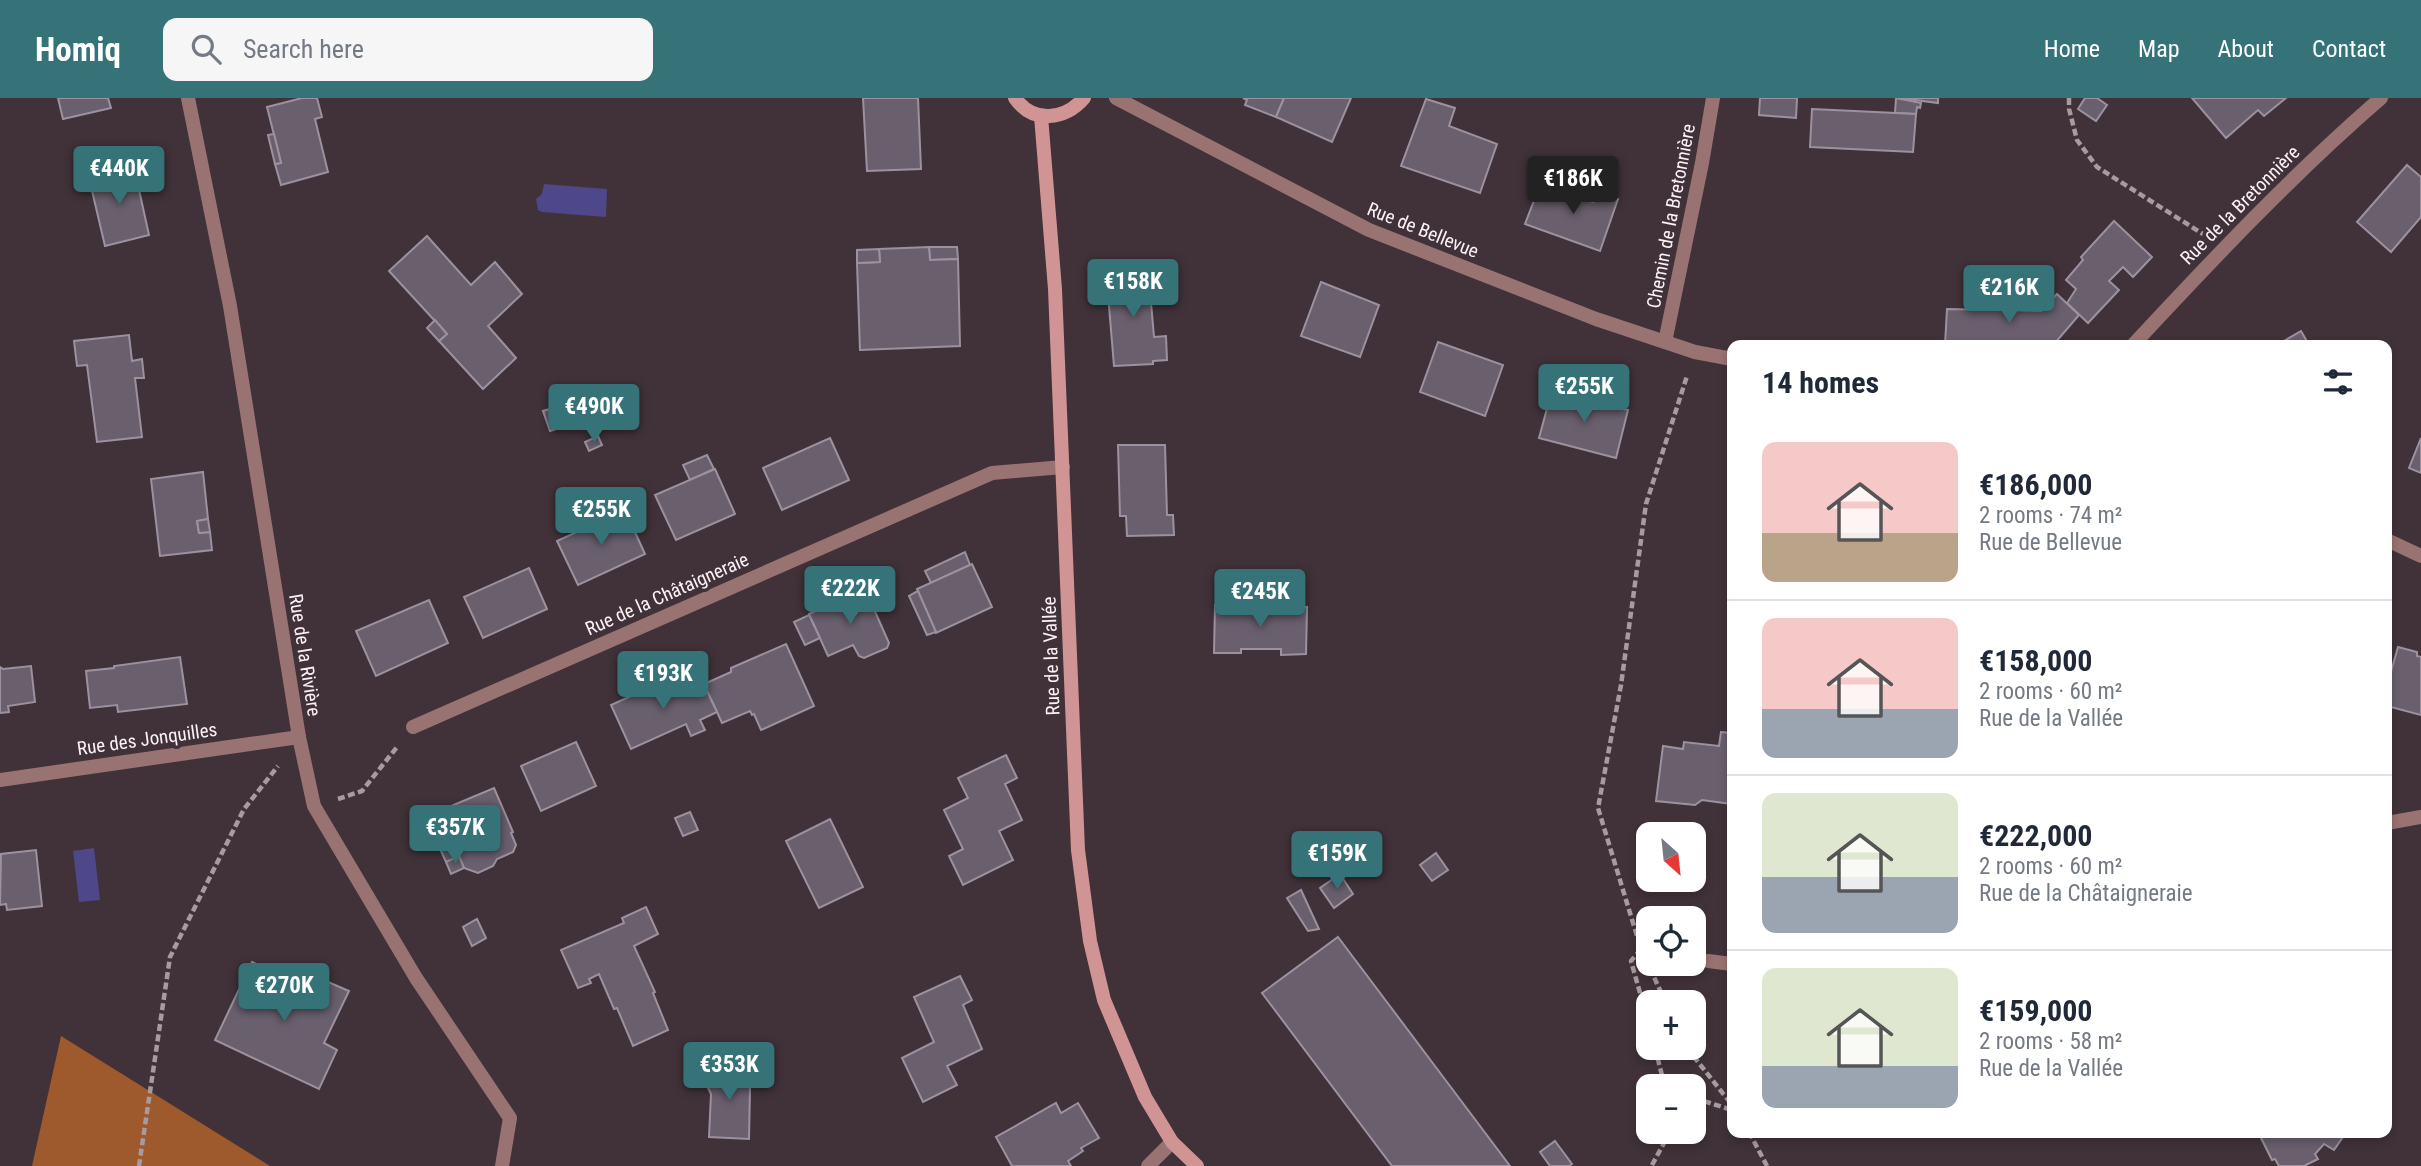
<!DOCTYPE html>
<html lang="en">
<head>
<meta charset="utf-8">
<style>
	:root { --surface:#fff; --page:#f6f6f7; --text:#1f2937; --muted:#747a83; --line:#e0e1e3; --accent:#367379 }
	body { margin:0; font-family:"Roboto Condensed",sans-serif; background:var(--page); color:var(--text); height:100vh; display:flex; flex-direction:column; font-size:26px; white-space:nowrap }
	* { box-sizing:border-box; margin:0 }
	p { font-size:23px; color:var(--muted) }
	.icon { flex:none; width:38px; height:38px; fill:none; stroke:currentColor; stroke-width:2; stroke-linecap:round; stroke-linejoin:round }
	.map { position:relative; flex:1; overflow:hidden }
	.side { position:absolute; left:1727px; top:242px; width:665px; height:798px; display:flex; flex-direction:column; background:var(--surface); border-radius:14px; box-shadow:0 4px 10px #0003 }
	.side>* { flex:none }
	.needle { width:46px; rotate:153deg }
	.fabs { position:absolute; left:1636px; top:724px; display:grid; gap:14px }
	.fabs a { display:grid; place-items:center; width:70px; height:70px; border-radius:14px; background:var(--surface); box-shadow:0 4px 10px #0003; font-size:35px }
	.price { position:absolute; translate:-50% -60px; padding:0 16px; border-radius:7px; background:var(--accent); color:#fff; font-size:23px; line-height:46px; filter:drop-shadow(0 2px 4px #0008) }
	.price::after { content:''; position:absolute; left:50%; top:42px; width:21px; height:16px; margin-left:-10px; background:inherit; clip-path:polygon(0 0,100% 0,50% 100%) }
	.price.current { background:#222; color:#fff }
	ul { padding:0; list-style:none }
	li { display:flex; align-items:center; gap:21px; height:175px; padding:0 35px }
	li+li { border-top:2px solid var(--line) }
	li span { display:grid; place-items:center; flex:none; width:196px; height:140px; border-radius:14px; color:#555 }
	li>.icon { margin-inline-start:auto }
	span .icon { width:84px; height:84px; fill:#fffc; stroke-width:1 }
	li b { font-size:30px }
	h2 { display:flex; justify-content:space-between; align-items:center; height:84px; padding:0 35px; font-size:30px }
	header { display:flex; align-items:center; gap:42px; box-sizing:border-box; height:98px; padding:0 35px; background:var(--accent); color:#fff }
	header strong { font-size:33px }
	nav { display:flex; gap:38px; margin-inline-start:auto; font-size:24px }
	.search { width:490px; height:63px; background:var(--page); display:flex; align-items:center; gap:18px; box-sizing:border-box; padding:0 24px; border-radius:14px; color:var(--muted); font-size:26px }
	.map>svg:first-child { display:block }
	.forest { fill:#9e592d }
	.water { fill:#4e478a }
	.building { fill:#695f6d; stroke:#9c919f; stroke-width:2 }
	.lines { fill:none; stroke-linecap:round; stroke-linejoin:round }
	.path { stroke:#a79ba0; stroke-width:4.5; stroke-dasharray:7 3.5; stroke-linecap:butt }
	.lane { stroke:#997372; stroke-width:14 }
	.street { stroke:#997372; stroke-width:14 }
	.secondary { stroke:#d09494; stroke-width:14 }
	.labels { text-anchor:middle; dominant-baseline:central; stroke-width:7; stroke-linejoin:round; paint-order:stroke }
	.street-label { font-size:19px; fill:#fcf2f6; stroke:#413239 }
</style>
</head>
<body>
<header>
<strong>Homiq</strong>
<div class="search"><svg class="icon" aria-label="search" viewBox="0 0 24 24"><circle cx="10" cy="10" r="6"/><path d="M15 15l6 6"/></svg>Search here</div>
<nav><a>Home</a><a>Map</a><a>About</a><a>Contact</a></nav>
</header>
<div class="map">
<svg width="2421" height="1068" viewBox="0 0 2421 1068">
	<rect width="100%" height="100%" fill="#413239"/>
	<path class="forest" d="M61 938 270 1068H32Z"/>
	<g class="water">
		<path d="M544 86 607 91 606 119 542 114 538 112 536 101 542 96Z"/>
		<path d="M94 750 100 802 79 804 73 753Z"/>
	</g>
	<g class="building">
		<path d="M58 0H108L111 10 63 21Z"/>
		<path d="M302 0H317L322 19 315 21 328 74 281 87 275 66 281 65 267 9Z"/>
		<path d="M863 0H918L921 71 867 73Z"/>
		<path d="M1243 0H1284L1276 19 1245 7 1247 2Z"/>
		<path d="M1284 0H1351L1332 44 1276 19Z"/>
		<path d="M1760 0H1797L1796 20 1759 17Z"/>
		<path d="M1896 0 1921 5 1920 10 1917 9 1916 16 1895 15Z"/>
		<path d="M1900 0H1938V5Z"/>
		<path d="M2085 0H2097L2107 7 2096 23 2078 11Z"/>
		<path d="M2192 0H2286L2264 18 2258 12 2226 40Z"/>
		<path d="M1426 1 1455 10 1449 28 1497 46 1480 95 1401 68Z"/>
		<path d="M1812 11 1916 16 1913 54 1810 49Z"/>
		<path d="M274 36 281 65 275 66 268 37Z"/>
		<path d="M2407 67 2421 79V119L2391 154 2357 124Z"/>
		<path d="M134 69 149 137 105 148 89 80Z"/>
		<path d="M1540 87 1593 104 1596 94 1618 101 1600 153 1525 126Z"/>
		<path d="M2114 123 2152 159 2133 179 2123 169 2109 183 2119 192 2088 225 2067 205 2076 191 2066 182 2083 162 2081 159Z"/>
		<path d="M427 138 471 187 495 164 522 196 488 228 516 260 483 291 439 243 447 236 389 173Z"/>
		<path d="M929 149H957L958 161 930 162Z"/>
		<path d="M929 149 930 162 958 161 960 248 860 252 857 165 880 164 879 151Z"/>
		<path d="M879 151 880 164 857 165V152Z"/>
		<path d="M1148 170 1154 239 1166 238 1167 262 1153 263V266L1114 268 1108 196H1110L1109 172Z"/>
		<path d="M1321 184 1379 207 1360 259 1301 238Z"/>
		<path d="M2057 196 2079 217 2055 245 2002 244V247H1945L1947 211 2041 213Z"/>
		<path d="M435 222 447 236 439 243 427 230Z"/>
		<path d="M2301 233 2309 247H2277Z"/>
		<path d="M129 237 132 263 142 261 144 280H135L142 339 97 344 87 267 77 268 74 243Z"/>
		<path d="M1438 244 1503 267 1485 318 1420 294Z"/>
		<path d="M1552 292 1628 312 1616 360 1539 340Z"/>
		<path d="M574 304 581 323 550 333 543 313Z"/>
		<path d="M598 338 602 347 589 353 585 344Z"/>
		<path d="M830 340 849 382 782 412 763 370Z"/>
		<path d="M2421 340V375L2409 370Z"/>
		<path d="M1118 347H1165L1167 417H1173L1174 437 1127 438 1126 418H1120Z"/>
		<path d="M707 357 714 371 690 382 683 367Z"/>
		<path d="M715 371 735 416 676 442 655 397Z"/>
		<path d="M203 374 208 421 197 423 199 435 210 434 212 452 160 458 151 381Z"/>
		<path d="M606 403 612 418 580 433 573 418Z"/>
		<path d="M625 412 645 456 578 487 557 443Z"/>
		<path d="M208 421 210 434 199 435 197 423Z"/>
		<path d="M965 454 970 467 931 485 925 473Z"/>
		<path d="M972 466 992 509 936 535 917 491Z"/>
		<path d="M529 470 547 511 483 540 464 499Z"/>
		<path d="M865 491 889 545 887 550 864 560 859 558 853 547 828 558 809 516Z"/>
		<path d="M918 493 936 534 927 537 909 498Z"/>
		<path d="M429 502 448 545 376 578 356 533Z"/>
		<path d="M1215 507 1307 509 1306 556 1281 557V551H1241V555H1214Z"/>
		<path d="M809 517 820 540 805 547 794 524Z"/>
		<path d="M786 546 814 608 761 632 754 616 752 617 750 613 722 625 704 586 731 574V570Z"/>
		<path d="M2398 549 2417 554V558L2421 559V617L2387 608V588Z"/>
		<path d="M180 559 187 606 118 614 117 607 90 610 86 573 114 570V568Z"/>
		<path d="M31 568 35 604 8 608 9 614 0 615V569L3 571Z"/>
		<path d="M680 576 687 592 703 585 717 614 700 622 705 632 691 638 686 626 631 651 611 607Z"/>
		<path d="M1721 634 1732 635V706L1702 702 1695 707 1656 703 1663 648 1683 651 1684 644 1719 648Z"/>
		<path d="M576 644 596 688 541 713 521 668Z"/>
		<path d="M1006 657 1017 680 1005 686 1022 722 999 733 1013 762 963 787 949 758 963 751 944 712 968 700 958 680Z"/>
		<path d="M494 690 513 734 511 735 516 747 513 754 497 761 493 768 478 775 464 770 459 758 446 764 429 727 448 718 444 711Z"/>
		<path d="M690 714 698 732 683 738 675 720Z"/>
		<path d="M830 721 863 789 819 810 786 743Z"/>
		<path d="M1338 739 1348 752 1320 771 1311 757Z"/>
		<path d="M36 752 42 808 7 812 6 806 0 807 1 756Z"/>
		<path d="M1436 755 1448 772 1432 783 1420 767Z"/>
		<path d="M459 758 464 770 451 776 446 764Z"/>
		<path d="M1340 776 1353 796 1334 810 1320 790Z"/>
		<path d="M1301 792 1319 831 1308 833 1287 800Z"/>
		<path d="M646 809 658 836 634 848 655 894 653 895 668 932 633 948 617 910 614 911 599 876 589 881 591 885 578 890 561 852 624 825 622 820Z"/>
		<path d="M477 821 486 840 472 848 463 829Z"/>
		<path d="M1338 839 1453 992 1510 1068H1392L1262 895Z"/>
		<path d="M252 864 279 877 281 874 314 890 319 880 349 893 324 945 337 952 319 991 215 942Z"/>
		<path d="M960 878 972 902 963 907 982 951 947 968 957 987 923 1004 902 960 934 944 914 899Z"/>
		<path d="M736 961 750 991 749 1041 709 1039 711 996 702 977Z"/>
		<path d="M1056 1005 1061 1015 1078 1005 1099 1040 1081 1050 1083 1053 1068 1063 1071 1068H1012L996 1039Z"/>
		<path d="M2258 1034H2337L2343 1039 2334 1052 2324 1046 2315 1056 2318 1061 2304 1068H2279L2275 1061 2272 1062Z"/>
		<path d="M1555 1043 1572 1066 1569 1068H1550L1540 1054Z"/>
	</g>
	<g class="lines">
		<g class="path">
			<path d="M2069 0V11L2077 42 2097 69 2203 136"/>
			<path d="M338 701 362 693 397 649"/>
			<path d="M1641 851 1631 863 1648 923"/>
			<path d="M1666 905 1641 851 1598 710 1621 587 1646 406 1687 278"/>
			<path d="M1655 950 1665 989"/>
			<path d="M1687 950 1732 1007"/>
			<path d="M1694 1000 1732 1012"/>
			<path d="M1749 1034 1767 1068"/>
			<path d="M1652 1067 1670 1034"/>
			<path d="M139 1068 170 859 244 711 278 668"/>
		</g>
		<path class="lane" d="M1708 863 1732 866"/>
		<g class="street">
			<path d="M188 0 230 208 299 639 314 708 416 880 510 1020 502 1068"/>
			<path d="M1116 0 1369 132 1596 221 1695 254 1732 261"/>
			<path d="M1665 244 1702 65 1713 0"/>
			<path d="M2133 247C2212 162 2293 76 2381 0"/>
			<path d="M2387 442 2421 458"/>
			<path d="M413 629 992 375 1063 369"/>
			<path d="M0 682 299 639"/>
			<path d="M2387 725 2421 719"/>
			<path d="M1148 1068 1172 1044"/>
		</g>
		<g class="secondary">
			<path d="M1015 0C1033 26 1065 22 1084 0"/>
			<path d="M1041 18 1055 191 1078 752 1090 843 1104 902 1145 999 1172 1044 1197 1068"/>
		</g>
	</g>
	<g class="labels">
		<g class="street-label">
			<text transform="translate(2240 107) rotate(-45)">Rue de la Bretonnière</text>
			<text transform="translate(1671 118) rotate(-79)">Chemin de la Bretonnière</text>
			<text transform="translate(1423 132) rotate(22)">Rue de Bellevue</text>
			<text transform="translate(667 496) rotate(-24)">Rue de la Châtaigneraie</text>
			<text transform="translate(305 557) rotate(81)">Rue de la Rivière</text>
			<text transform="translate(1051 558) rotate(-92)">Rue de la Vallée</text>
			<text transform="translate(147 641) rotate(-8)">Rue des Jonquilles</text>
		</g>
	</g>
</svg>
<div class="fabs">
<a><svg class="needle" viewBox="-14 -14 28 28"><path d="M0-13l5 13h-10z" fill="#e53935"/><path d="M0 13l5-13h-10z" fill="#747a83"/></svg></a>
<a><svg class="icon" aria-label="locate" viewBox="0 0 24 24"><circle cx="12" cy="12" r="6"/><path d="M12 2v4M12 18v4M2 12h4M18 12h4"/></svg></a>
<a>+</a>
<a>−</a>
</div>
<b class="price" style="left:119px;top:108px">€440K</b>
<b class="price current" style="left:1573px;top:118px">€186K</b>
<b class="price" style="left:1133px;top:221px">€158K</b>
<b class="price" style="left:2009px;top:227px">€216K</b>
<b class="price" style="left:1584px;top:326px">€255K</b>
<b class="price" style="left:594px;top:346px">€490K</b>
<b class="price" style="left:601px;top:449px">€255K</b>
<b class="price" style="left:850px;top:528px">€222K</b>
<b class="price" style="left:1260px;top:531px">€245K</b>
<b class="price" style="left:663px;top:613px">€193K</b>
<b class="price" style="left:455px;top:767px">€357K</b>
<b class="price" style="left:1337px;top:793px">€159K</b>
<b class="price" style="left:284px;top:925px">€270K</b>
<b class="price" style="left:729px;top:1004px">€353K</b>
<section class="side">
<h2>14 homes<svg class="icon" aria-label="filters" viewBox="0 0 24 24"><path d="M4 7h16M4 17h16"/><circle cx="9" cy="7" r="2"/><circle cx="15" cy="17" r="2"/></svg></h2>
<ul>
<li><span style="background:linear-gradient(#f6c9c9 65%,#b9a48a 0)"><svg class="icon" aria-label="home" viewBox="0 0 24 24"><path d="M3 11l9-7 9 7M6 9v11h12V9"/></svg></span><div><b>€186,000</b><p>2 rooms · 74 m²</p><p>Rue de Bellevue</p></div></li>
<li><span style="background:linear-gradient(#f6c9c9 65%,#9aa5b1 0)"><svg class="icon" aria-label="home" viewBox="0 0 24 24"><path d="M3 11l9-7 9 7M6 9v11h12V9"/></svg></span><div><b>€158,000</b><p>2 rooms · 60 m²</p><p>Rue de la Vallée</p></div></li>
<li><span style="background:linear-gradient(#dfe7d0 60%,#9aa5b1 0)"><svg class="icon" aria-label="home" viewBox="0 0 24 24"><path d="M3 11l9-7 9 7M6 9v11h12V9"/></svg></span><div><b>€222,000</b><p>2 rooms · 60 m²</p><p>Rue de la Châtaigneraie</p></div></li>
<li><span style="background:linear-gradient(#dfe7d0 70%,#9aa5b1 0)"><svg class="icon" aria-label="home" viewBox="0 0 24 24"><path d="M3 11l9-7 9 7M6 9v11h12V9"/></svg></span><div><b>€159,000</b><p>2 rooms · 58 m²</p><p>Rue de la Vallée</p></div></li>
</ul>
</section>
</div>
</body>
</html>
